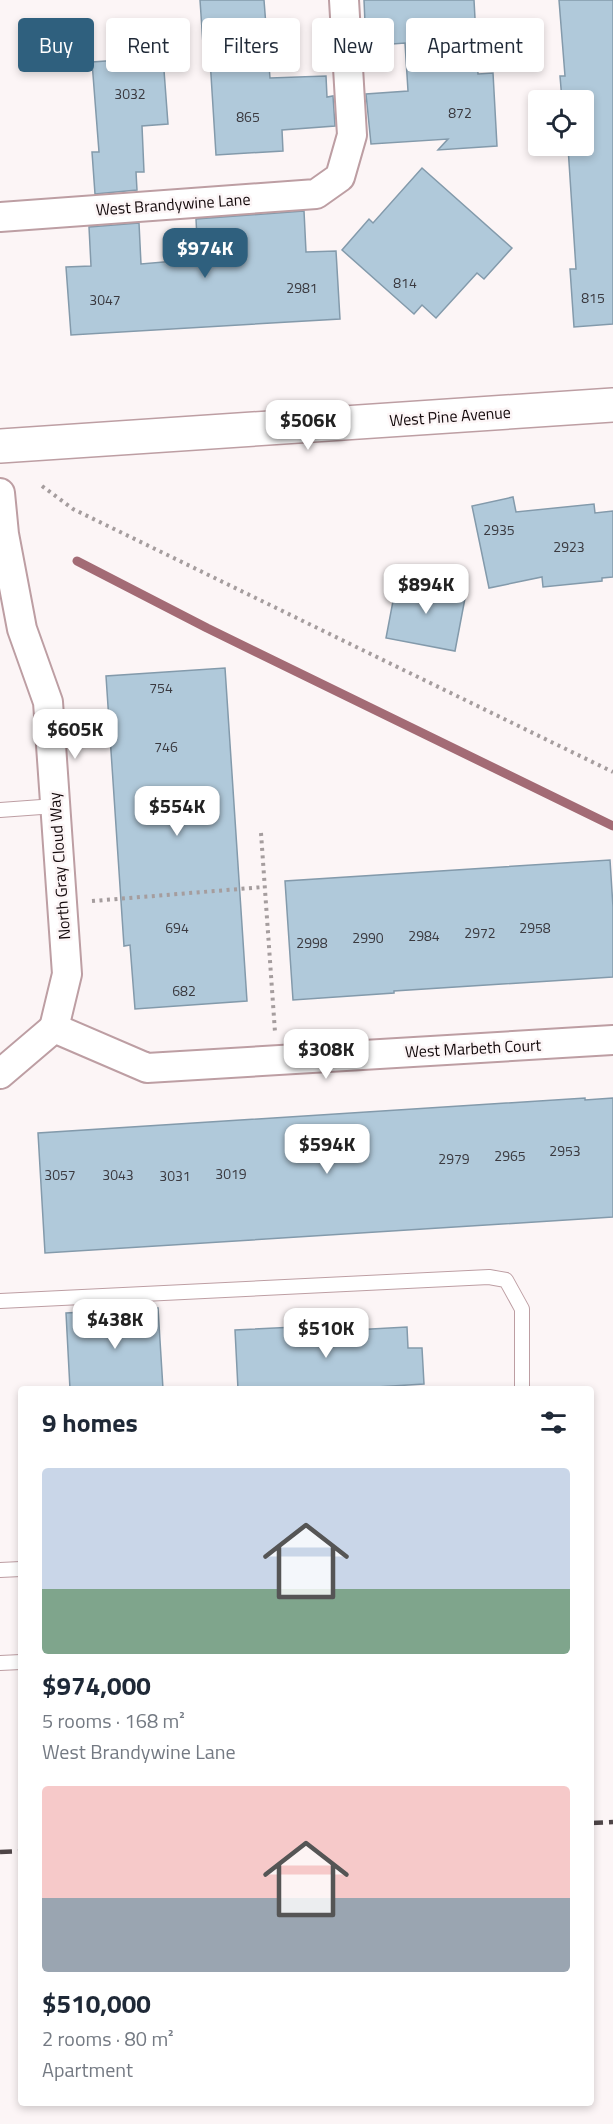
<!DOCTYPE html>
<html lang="en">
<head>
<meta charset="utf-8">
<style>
	:root { --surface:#fff; --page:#f6f6f7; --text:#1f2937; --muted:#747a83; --accent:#2f607e }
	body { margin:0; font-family:"Titillium Web",sans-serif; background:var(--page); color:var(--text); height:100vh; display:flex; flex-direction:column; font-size:22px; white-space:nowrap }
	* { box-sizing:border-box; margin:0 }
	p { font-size:20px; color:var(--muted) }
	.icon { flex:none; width:33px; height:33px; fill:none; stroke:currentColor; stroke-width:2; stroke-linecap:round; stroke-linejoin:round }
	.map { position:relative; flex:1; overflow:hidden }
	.drawer { position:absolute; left:18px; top:1386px; width:576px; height:720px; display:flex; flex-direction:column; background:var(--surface); border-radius:6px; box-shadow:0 3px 9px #0003 }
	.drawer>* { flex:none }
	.guide { position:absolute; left:18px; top:18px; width:578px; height:54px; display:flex; gap:12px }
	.fabs { position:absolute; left:528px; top:90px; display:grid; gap:12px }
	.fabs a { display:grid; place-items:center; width:66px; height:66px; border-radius:6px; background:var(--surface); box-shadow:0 3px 9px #0003; font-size:30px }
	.price { position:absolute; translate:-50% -51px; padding:0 14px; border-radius:12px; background:#fff; color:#222; font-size:20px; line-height:39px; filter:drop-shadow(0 2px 3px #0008) }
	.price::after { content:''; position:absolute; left:50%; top:36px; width:18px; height:14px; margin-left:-9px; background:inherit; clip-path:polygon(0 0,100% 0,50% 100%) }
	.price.current { background:var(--accent); color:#fff }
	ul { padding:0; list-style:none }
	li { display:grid; align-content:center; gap:12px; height:318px; padding:0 24px }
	li span { display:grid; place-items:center; height:186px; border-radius:6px; color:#555 }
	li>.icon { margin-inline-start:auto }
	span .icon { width:108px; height:108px; fill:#fffc; stroke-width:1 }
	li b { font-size:26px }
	h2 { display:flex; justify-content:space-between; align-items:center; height:72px; padding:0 24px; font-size:26px }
	.chip { padding:0 21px; border-radius:6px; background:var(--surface); box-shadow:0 3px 9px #0003; font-size:21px; line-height:54px }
	.chip.current { background:var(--accent); color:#fff }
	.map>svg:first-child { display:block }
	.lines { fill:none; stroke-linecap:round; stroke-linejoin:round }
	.stream { stroke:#a36b75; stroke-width:9 }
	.building { fill:#b0c9da; stroke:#839aab; stroke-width:1.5 }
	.service-casing { stroke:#bd9ea3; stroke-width:16 }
	.minor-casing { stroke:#bd9ea3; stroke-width:32 }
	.tertiary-casing { stroke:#bd9ea3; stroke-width:36 }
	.path { stroke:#a59d9e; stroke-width:4; stroke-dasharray:3 4.5; stroke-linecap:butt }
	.service { stroke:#fff; stroke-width:14 }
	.minor { stroke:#fff; stroke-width:28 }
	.tertiary { stroke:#fff; stroke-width:33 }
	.rail { stroke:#4e4547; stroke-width:4.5; stroke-dasharray:12 6; stroke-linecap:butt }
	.labels { text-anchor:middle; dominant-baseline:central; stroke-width:5; stroke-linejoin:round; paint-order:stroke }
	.number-label { font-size:14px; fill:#3a393f }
	.street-label { font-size:16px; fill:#13090b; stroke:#fcf5f6 }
</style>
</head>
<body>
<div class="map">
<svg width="613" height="2124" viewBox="0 0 613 2124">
	<rect width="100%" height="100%" fill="#fcf5f6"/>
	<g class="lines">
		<path class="stream" d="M77 561 207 628 613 826"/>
	</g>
	<g class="building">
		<path d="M200 0H264L270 78 326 76 327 97 333 96 335 126 282 130 283 151 216 155 210 59H204Z"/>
		<path d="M364 0H474L478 74 493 73 497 146 438 150 448 139 371 144 366 94 408 91 405 43 366 46Z"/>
		<path d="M559 0H613V324L574 327 570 269H576L568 147 584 146V100H562L560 76H565Z"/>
		<path d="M163 57 168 124 142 126 144 172H136L137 190 95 194 92 152H99L92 62Z"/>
		<path d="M422 168 512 248 484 279 477 273 436 318 422 305 414 314 342 250 369 219 373 223Z"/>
		<path d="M304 211 306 252 336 251 340 319 71 335 66 267 91 266 89 227 139 223 141 264 198 259 196 219Z"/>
		<path d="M513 497 516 512 594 504 595 513 613 511V577L602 578V581L543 587 542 577 489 588 472 506Z"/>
		<path d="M397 580 466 593 455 651 386 638Z"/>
		<path d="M225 668 247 1001 135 1009 130 945 124 946 106 676Z"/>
		<path d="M610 860 613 907V977L394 991V993L293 1000 285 881Z"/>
		<path d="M585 1098V1100L613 1098V1217L45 1253 38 1133Z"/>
		<path d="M158 1308 163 1389H70L66 1313Z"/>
		<path d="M316 1326V1332L407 1327 408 1348H422L424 1384 344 1389H238L235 1330Z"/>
	</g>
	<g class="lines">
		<g class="service-casing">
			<g id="service">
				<path d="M0 810 55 806"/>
				<path d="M0 1301 489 1277 506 1280 522 1309V1389"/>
				<path d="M0 1570 21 1569"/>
				<path d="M0 1663 21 1662"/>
			</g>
		</g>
		<g class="minor-casing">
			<g id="minor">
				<path d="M0 217 316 194 340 177 352 135 344 0"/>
				<path d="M0 493 4 534 22 629 48 702 67 974 54 1028"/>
				<path d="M54 1028 147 1068 613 1040"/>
				<path d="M0 1074 54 1028"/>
			</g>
		</g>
		<g class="tertiary-casing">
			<path id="tertiary" d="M0 446 613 405"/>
		</g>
		<g class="path">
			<path d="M42 486 73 509 613 772"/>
			<path d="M261 833 275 1032"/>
			<path d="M92 901 264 887"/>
		</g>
		<use href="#service" class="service"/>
		<use href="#minor" class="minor"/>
		<use href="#tertiary" class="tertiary"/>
		<g class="rail">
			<path d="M591 1823 613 1822"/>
			<path d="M0 1852 21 1851"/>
		</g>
	</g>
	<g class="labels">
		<g class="number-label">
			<text x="130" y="93">3032</text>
			<text x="460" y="112">872</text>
			<text x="248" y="116">865</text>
			<text x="405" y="282">814</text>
			<text x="302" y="287">2981</text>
			<text x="593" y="297">815</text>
			<text x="105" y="299">3047</text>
			<text x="499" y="529">2935</text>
			<text x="569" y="546">2923</text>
			<text x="161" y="687">754</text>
			<text x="166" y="746">746</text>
			<text x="177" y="927">694</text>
			<text x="535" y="927">2958</text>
			<text x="480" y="932">2972</text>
			<text x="424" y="935">2984</text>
			<text x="368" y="937">2990</text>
			<text x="312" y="942">2998</text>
			<text x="184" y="990">682</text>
			<text x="565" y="1150">2953</text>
			<text x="510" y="1155">2965</text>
			<text x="454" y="1158">2979</text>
			<text x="231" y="1173">3019</text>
			<text x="60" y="1174">3057</text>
			<text x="118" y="1174">3043</text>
			<text x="175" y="1175">3031</text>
		</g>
		<g class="street-label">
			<text transform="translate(173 204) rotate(-4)">West Brandywine Lane</text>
			<text transform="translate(450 416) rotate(-4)">West Pine Avenue</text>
			<text transform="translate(59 866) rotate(-94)">North Gray Cloud Way</text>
			<text transform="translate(473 1048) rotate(-3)">West Marbeth Court</text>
		</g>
	</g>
</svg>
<div class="fabs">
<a><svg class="icon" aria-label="locate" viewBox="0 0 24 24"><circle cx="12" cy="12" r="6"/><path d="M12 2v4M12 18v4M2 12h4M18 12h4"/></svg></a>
</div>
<b class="price current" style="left:205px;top:279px">$974K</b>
<b class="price" style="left:308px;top:451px">$506K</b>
<b class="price" style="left:426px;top:615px">$894K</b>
<b class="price" style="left:75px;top:760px">$605K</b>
<b class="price" style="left:177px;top:837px">$554K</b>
<b class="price" style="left:326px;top:1080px">$308K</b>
<b class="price" style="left:327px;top:1175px">$594K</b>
<b class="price" style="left:115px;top:1350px">$438K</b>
<b class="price" style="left:326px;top:1359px">$510K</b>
<div class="guide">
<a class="chip current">Buy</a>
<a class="chip">Rent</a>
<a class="chip">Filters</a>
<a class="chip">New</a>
<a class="chip">Apartment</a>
</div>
<section class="drawer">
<h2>9 homes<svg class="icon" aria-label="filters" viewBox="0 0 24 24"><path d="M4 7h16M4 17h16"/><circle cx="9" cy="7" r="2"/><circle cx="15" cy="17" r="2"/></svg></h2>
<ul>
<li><span style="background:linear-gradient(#c9d6e8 65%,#7fa58c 0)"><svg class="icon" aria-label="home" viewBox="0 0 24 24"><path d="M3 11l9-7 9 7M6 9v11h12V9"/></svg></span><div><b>$974,000</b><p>5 rooms · 168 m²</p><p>West Brandywine Lane</p></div></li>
<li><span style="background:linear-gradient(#f6c9c9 60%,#9aa5b1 0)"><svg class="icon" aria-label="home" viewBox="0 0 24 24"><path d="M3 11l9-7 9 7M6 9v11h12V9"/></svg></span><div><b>$510,000</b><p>2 rooms · 80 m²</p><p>Apartment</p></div></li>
</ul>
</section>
</div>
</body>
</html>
